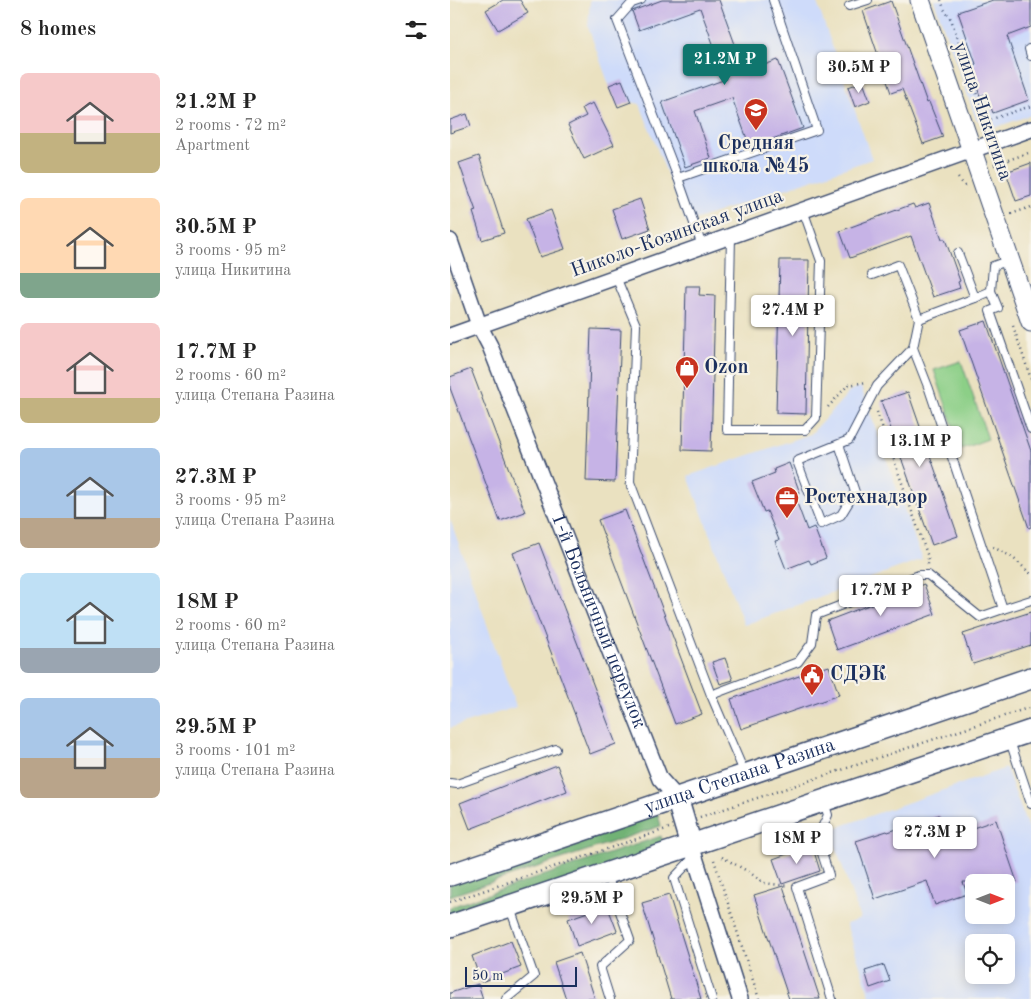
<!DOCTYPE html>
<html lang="en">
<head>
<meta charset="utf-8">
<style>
	:root { --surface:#fff; --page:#f2f2f2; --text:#222; --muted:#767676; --accent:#0f766e }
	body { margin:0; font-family:"Old Standard TT",serif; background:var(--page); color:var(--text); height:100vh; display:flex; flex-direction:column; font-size:19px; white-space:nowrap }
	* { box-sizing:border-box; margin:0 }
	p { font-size:16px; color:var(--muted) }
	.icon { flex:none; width:28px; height:28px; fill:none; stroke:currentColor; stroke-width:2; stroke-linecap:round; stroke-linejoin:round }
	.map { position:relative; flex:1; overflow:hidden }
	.panel { display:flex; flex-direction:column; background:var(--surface); width:450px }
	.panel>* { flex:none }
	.needle { width:32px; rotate:90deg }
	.fabs { position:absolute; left:515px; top:874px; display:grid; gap:10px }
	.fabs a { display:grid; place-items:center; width:50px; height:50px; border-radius:8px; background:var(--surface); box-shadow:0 2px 12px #0003; font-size:25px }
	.scale { position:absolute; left:15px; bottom:12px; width:112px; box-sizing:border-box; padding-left:5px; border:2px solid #1b2f5e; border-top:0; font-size:14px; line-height:18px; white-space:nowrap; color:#1b2f5e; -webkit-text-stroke:4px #f7f3e8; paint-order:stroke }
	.price { position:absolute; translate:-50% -42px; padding:0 11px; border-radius:5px; background:#fff; color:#222; font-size:16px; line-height:32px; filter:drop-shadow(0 1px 2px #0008) }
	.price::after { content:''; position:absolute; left:50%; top:30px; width:15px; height:11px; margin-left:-8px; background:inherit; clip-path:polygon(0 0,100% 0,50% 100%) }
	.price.on { background:var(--accent); color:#fff }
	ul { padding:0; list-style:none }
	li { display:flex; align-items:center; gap:15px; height:125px; padding:0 20px }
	li span { display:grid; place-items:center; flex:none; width:140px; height:100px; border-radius:8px; color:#555 }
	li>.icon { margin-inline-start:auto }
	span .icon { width:60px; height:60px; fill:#fffc; stroke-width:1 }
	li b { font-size:21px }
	h2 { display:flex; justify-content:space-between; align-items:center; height:60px; padding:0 20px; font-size:21px }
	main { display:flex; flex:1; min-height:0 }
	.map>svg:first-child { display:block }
	.built { fill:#cedbfa; fill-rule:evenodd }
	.green { fill:#8ccf87; stroke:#547f72 }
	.forest { fill:#71b274; stroke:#467069 }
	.building { fill:#c6b3e6 }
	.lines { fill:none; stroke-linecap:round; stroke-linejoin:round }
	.service-casing { stroke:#3a4a6d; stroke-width:10 }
	.minor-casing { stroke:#3a4a6d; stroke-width:18 }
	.tertiary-casing { stroke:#3a4a6d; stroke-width:21 }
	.secondary-casing { stroke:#3a4a6d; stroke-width:24 }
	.path { stroke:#3a4a6d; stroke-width:2.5; stroke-dasharray:1 4; stroke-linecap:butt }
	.service { stroke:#fff; stroke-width:8 }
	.minor { stroke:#fff; stroke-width:15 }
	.tertiary { stroke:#fff; stroke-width:19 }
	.secondary { stroke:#fff; stroke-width:21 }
	.labels { text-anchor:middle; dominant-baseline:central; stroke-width:4.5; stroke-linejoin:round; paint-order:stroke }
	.street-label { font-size:20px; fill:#1b2f5e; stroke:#f7f3e8 }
	.poi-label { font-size:20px; font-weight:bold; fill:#1b2f5e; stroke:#f7f3e8; text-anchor:start }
</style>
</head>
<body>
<main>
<section class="panel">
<h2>8 homes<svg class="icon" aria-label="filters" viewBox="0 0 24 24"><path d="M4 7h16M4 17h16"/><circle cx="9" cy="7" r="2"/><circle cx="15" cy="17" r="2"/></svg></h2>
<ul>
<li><span style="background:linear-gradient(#f6c9c9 60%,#c2b280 0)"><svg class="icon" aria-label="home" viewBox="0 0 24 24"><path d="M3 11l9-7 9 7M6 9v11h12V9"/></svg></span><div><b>21.2M ₽</b><p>2 rooms · 72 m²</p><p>Apartment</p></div></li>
<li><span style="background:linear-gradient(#ffd9b3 75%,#7fa58c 0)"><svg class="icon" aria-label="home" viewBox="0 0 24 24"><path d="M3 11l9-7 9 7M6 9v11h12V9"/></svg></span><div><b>30.5M ₽</b><p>3 rooms · 95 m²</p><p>улица Никитина</p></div></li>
<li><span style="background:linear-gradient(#f6c9c9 75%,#c2b280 0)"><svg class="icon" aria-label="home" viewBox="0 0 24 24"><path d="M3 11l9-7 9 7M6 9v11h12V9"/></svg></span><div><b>17.7M ₽</b><p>2 rooms · 60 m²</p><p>улица Степана Разина</p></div></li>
<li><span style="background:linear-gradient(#a9c7e8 70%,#b9a48a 0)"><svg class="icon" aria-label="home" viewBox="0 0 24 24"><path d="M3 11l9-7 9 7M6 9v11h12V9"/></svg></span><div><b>27.3M ₽</b><p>3 rooms · 95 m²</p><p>улица Степана Разина</p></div></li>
<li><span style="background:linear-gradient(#bfe0f5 75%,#9aa5b1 0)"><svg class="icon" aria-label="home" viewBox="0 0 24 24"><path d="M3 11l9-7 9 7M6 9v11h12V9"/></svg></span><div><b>18M ₽</b><p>2 rooms · 60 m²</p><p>улица Степана Разина</p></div></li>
<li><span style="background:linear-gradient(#a9c7e8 60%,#b9a48a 0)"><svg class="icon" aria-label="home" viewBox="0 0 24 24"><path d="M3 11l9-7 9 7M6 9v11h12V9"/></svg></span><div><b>29.5M ₽</b><p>3 rooms · 101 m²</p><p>улица Степана Разина</p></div></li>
</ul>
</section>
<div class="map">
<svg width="581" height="999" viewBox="0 0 581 999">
	<rect width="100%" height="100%" fill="#f7f3e8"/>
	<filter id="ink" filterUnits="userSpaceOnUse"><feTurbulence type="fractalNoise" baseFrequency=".02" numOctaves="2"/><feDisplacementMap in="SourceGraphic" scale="10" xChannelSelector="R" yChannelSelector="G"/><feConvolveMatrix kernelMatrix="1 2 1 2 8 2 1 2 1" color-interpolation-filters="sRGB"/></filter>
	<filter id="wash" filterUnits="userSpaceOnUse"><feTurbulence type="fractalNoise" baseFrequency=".0096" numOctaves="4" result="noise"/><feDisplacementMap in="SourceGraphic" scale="20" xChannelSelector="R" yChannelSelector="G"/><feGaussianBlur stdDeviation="1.12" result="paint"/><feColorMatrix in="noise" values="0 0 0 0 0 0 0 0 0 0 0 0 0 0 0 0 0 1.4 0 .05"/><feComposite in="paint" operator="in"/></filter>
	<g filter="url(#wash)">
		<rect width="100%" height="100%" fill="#eae1c0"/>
		<g class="built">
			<path d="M140 0H366L422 159 236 223 190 104 181 102 172 80 159 85 138 27Z"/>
			<path d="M484 0H581V115L543 128 526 119Z"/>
			<path d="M411 387 472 559 294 625 238 476 361 434 401 390Z"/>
			<path d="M0 519 66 707 0 728Z"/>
			<path d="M556 768 581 836V999H421L396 924 410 919 380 830ZM524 882H556V915H524ZM524 942H556V975H524Z"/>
		</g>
		<path class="green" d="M511 361 538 439 511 449 484 370Z"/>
		<g class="forest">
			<path d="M208 814 211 826 0 896V884Z"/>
			<path d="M211 836 215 848 0 920V907Z"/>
		</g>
		<g id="blocks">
			<g class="building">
				<path d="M53 0H70L78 13 48 30 36 10Z"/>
				<path d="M212 0H269L295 72 328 60 353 128 300 147 282 98 245 111 261 158 235 167 212 102 276 79 250 8 189 30 182 11Z"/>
				<path d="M543 0H581V27L557 36 579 100 543 113 536 94 530 96 520 66 526 64 508 12Z"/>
				<path d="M441 1 477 103 479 102 493 137 473 144 452 89 441 93 413 11Z"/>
				<path d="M172 80 181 102 168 107 159 85Z"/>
				<path d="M413 82 420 101 405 107 398 87Z"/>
				<path d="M143 103 164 145 134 159 118 125 136 116 132 108Z"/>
				<path d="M17 114 21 126 0 133V120Z"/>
				<path d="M29 156 54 233 32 240 23 212 26 211 9 163Z"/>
				<path d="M581 163V196L566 201 556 172Z"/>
				<path d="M190 199 200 229 172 239 162 209Z"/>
				<path d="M479 203 492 239H495L510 281 508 282 510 288 483 297 461 236 400 258 390 231 463 204 465 208Z"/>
				<path d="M101 210 115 249 90 257 76 219Z"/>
				<path d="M330 260H359L356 414 326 413Z"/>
				<path d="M236 286H250L249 295 265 296 261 451 232 450Z"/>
				<path d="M536 321 581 451V527L579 528 510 330Z"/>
				<path d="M141 329 171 330 165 482 136 481Z"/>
				<path d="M21 369 75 512 50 521 0 388V377Z"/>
				<path d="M458 392 508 536 482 545 431 401Z"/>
				<path d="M339 463 350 493 344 495 357 530 364 527 376 558 361 564 359 560 336 569 325 541 329 540 317 511 314 512 302 482 325 473 324 469Z"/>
				<path d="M175 510 252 714 225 724 148 520Z"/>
				<path d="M89 543 166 744 140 754 63 553Z"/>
				<path d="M474 584 485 614 387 650 377 621Z"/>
				<path d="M581 612V645L523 664 513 634Z"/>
				<path d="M275 658 283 680 270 684 262 662Z"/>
				<path d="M379 666 389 695 291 729 281 699Z"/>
				<path d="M107 765 117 791 20 829 10 803Z"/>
				<path d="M489 815 497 837 546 820 567 882H513L517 894 485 905 477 881 425 899 406 841 437 831 438 832Z"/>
				<path d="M362 845 370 871 332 884 323 859Z"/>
				<path d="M333 886 370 999H339L304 895Z"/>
				<path d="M219 895 251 999H221L192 903Z"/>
				<path d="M157 905 167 931 127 946 118 919Z"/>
				<path d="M61 941 71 967 31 982 22 956Z"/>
				<path d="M130 953 145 999H116L104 962Z"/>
				<path d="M434 965 440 981 420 988 415 971Z"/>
				<path d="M28 984 33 999H0V993Z"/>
			</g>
		</g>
	</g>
	<g filter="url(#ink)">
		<use href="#blocks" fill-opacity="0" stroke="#3a4a6d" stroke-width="1"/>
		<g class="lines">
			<g class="service-casing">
				<g id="service">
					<path d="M191 0 182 3 167 20 228 178 252 246"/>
					<path d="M399 6 418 0"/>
					<path d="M581 49H579L581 56"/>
					<path d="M228 178 367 130 323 0"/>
					<path d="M281 236 277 430H355L366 418 371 261 353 210"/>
					<path d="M422 275 448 265 469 319 525 298 508 253"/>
					<path d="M166 277 186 325 180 482 261 695 295 774"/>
					<path d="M541 291 543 266 560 260"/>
					<path d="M525 298 541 291 548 308 540 311 581 429"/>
					<path d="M469 319 463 348 479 389 553 609 581 600"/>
					<path d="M389 444 405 492 391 515 371 524 347 461 399 440 427 386 463 348"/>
					<path d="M261 695 348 662 362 643 366 615 469 575H478L530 617 553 609"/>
					<path d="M560 741 581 804"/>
					<path d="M0 783 7 784 106 749"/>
					<path d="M374 802 378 815 367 838 379 875 347 887 382 999"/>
					<path d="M245 856 224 878 262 999"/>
					<path d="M157 875 180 940 150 967 160 999"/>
					<path d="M56 999 84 976 60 908"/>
				</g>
			</g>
			<g class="minor-casing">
				<g id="minor">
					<path id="s1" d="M0 241 29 325 40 346 210 779 227 798"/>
					<path d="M0 336 581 129"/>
					<path d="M241 845 290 999"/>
				</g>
			</g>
			<g class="tertiary-casing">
				<path id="tertiary" d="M470 0 581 322"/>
			</g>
			<g class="secondary-casing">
				<g id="secondary">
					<path d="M227 798 241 845"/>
					<path id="s2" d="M0 875 581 678"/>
					<path d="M0 926 581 731"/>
				</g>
			</g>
			<g class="path">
				<path d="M491 0 494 9 501 19 536 121 534 126"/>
				<path d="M536 121 581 106"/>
				<path d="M544 165 581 152"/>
				<path d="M508 178 517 188"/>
				<path d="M561 214 581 207"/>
				<path d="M563 326 581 379"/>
				<path d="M378 407 398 385 417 382"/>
				<path d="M427 412 478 557V565"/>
				<path d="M543 547 562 557 581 574"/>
				<path d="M250 817 581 707"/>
				<path d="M272 857 299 872 314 883 338 886"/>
				<path d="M264 860 309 999"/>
				<path d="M0 902 219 828"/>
			</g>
			<use href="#service" class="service"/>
			<use href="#minor" class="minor"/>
			<use href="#tertiary" class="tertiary"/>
			<use href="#secondary" class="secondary"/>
		</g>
	</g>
	<defs>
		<g id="school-pin" transform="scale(1.25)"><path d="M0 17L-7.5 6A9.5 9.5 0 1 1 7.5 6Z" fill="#c8321e" stroke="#f7f3e8"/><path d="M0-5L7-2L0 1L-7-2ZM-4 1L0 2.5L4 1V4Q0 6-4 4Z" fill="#fff"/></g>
		<g id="shop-pin" transform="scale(1.25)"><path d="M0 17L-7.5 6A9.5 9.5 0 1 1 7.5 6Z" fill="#c8321e" stroke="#f7f3e8"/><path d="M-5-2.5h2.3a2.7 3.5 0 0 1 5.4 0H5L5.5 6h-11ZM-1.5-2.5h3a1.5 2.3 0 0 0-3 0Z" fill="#fff"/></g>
		<g id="office-pin" transform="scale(1.25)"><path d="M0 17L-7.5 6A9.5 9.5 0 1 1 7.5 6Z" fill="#c8321e" stroke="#f7f3e8"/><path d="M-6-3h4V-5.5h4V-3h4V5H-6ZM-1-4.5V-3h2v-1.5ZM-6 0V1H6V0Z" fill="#fff"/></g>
		<g id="civic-pin" transform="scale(1.25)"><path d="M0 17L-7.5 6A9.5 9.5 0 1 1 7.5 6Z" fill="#c8321e" stroke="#f7f3e8"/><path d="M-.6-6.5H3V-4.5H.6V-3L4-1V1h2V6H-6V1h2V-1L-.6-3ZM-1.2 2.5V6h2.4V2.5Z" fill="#fff"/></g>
	</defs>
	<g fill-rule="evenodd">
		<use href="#school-pin" x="306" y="110"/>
		<use href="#shop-pin" x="237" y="368"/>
		<use href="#office-pin" x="337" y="498"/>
		<use href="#civic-pin" x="362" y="675"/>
	</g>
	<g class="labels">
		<g class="street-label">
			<text transform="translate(532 111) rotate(71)">улица Никитина</text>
			<text transform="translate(227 234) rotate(-20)">Николо-Козинская улица</text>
			<text stroke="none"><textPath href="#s1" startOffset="408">1-й Больничный переулок</textPath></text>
			<text stroke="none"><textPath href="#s2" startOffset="306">улица Степана Разина</textPath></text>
		</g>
		<g class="poi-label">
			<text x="306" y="144" text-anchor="middle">Средняя<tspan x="306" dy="23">школа №45</tspan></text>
			<text x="254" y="368">Ozon</text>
			<text x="354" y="498">Ростехнадзор</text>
			<text x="380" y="675">СДЭК</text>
		</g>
	</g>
</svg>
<div class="fabs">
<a><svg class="needle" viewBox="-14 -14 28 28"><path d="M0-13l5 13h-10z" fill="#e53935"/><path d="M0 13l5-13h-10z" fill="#767676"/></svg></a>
<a><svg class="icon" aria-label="locate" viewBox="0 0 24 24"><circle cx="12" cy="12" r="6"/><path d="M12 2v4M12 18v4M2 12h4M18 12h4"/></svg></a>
</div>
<div class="scale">50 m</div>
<b class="price on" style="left:275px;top:86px">21.2M ₽</b>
<b class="price" style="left:409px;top:94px">30.5M ₽</b>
<b class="price" style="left:343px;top:337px">27.4M ₽</b>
<b class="price" style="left:470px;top:468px">13.1M ₽</b>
<b class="price" style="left:431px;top:617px">17.7M ₽</b>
<b class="price" style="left:485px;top:859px">27.3M ₽</b>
<b class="price" style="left:347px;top:865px">18M ₽</b>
<b class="price" style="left:142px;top:925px">29.5M ₽</b>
</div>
</main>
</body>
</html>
